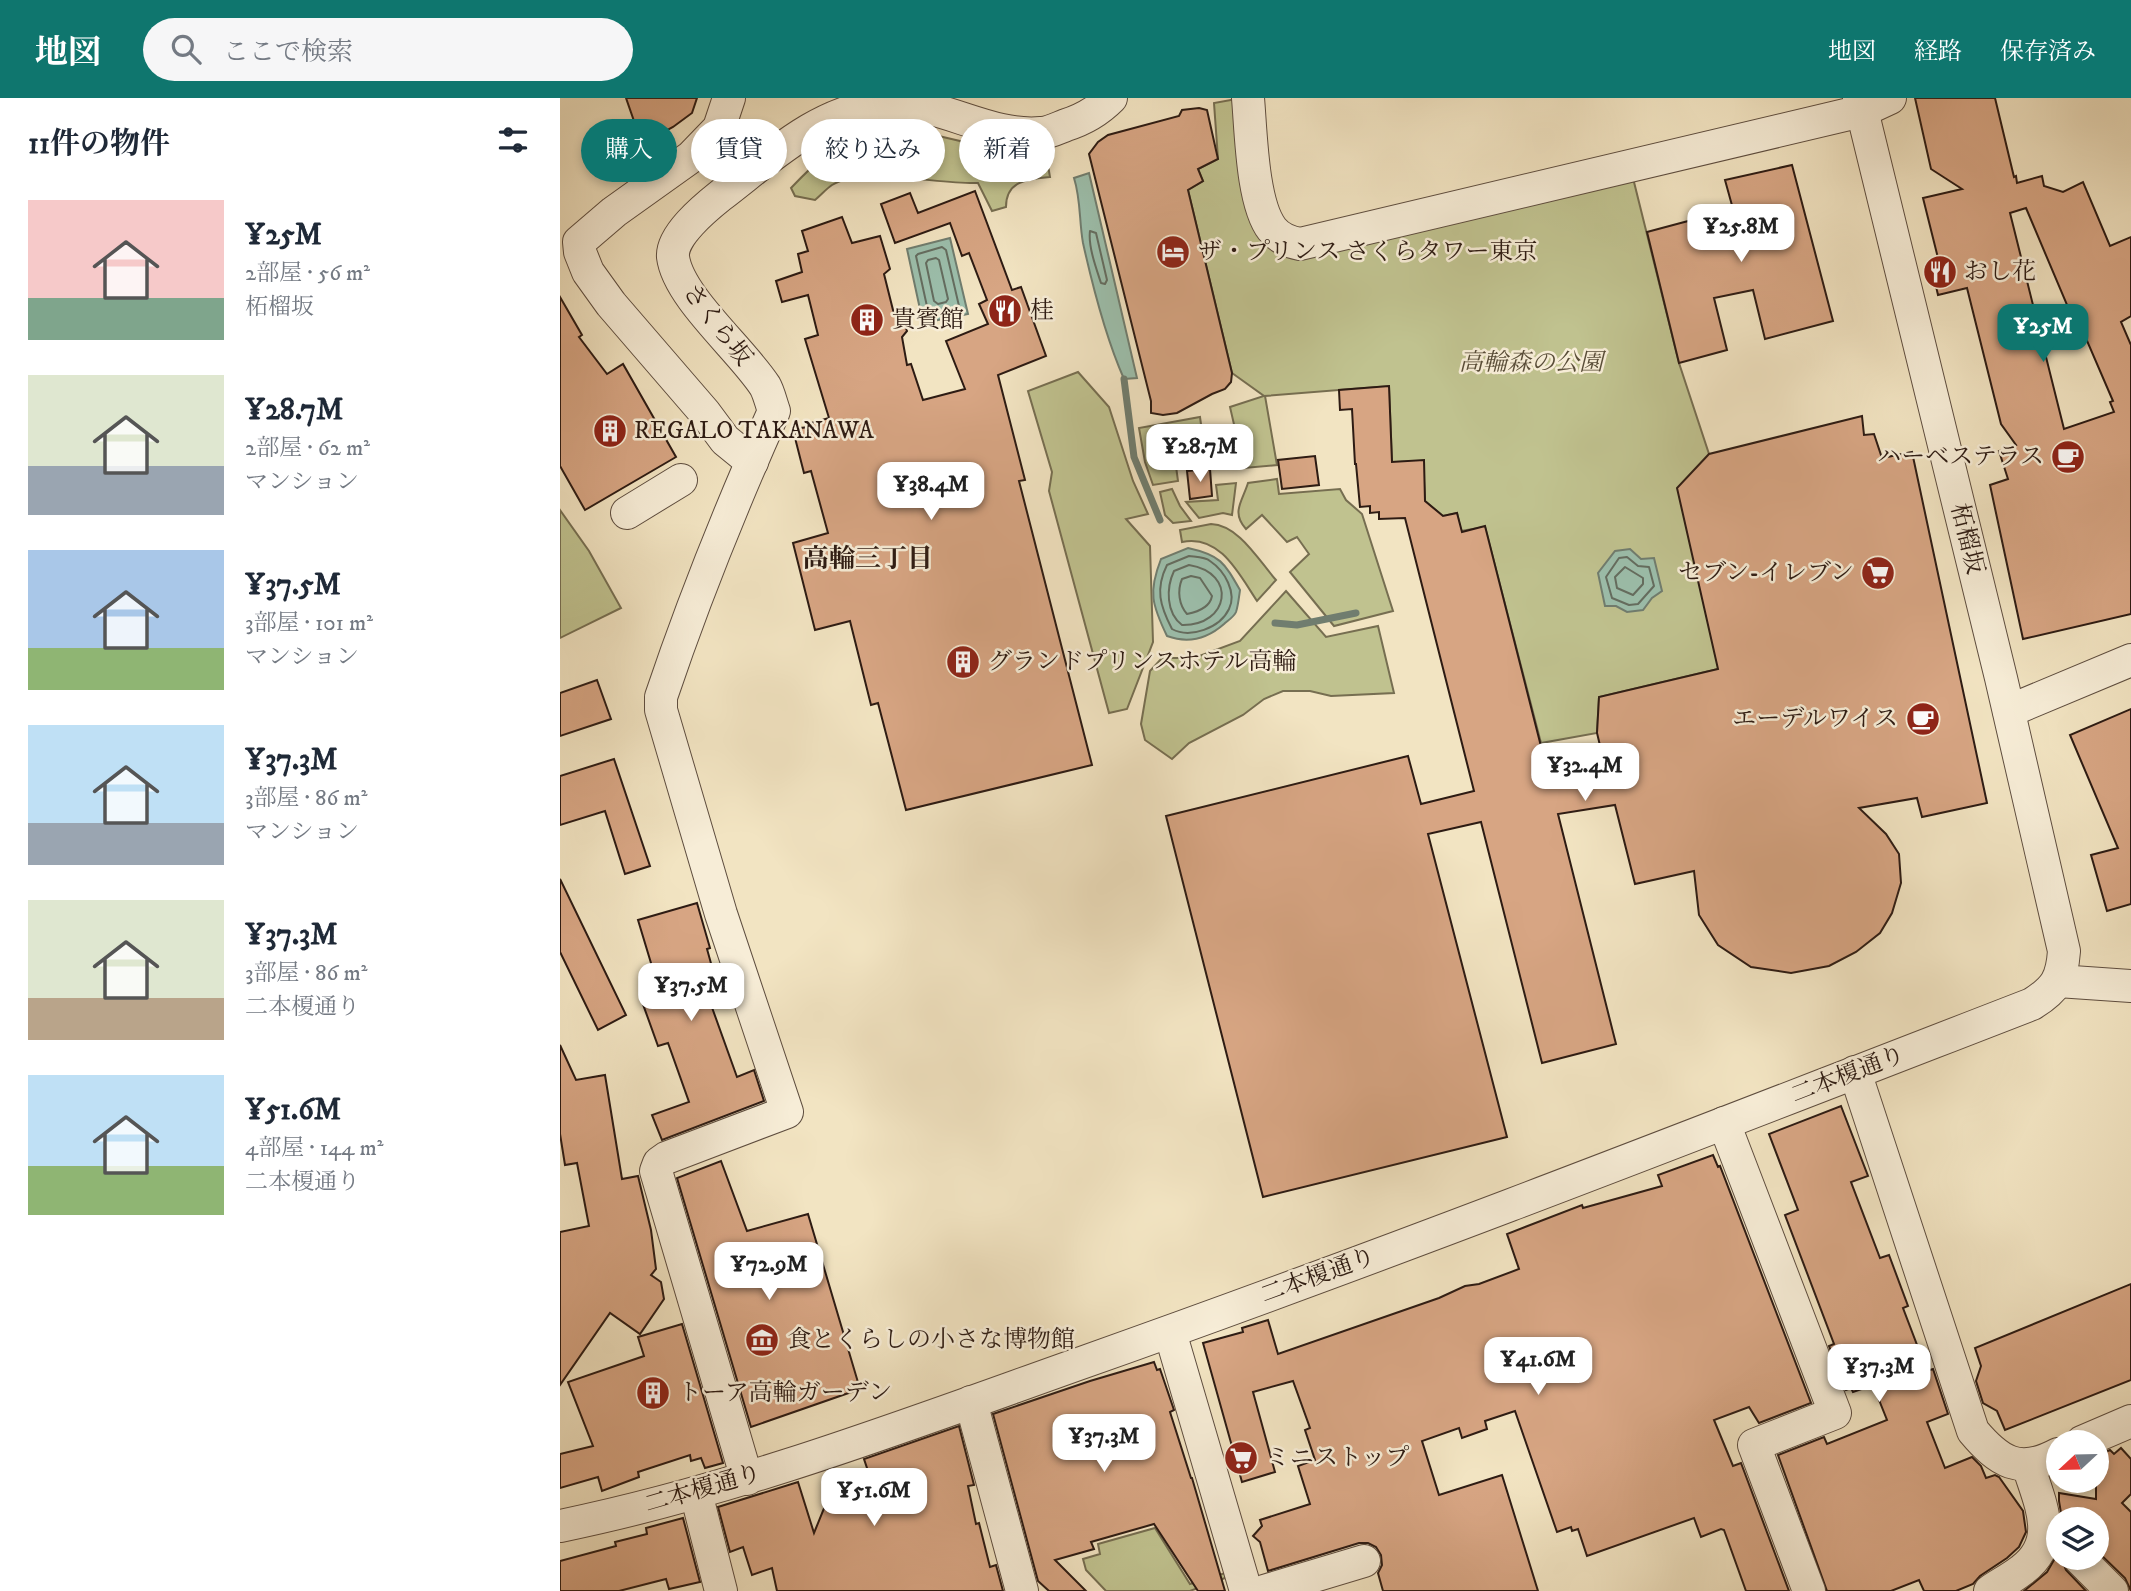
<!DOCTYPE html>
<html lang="ja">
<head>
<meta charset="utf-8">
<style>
	:root { --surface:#fff; --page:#f6f6f7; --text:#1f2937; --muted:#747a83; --accent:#0f766e }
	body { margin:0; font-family:"IM FELL DW Pica","Noto Serif JP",serif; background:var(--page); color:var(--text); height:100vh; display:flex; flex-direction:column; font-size:26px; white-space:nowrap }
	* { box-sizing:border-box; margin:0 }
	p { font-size:23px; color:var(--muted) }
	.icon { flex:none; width:38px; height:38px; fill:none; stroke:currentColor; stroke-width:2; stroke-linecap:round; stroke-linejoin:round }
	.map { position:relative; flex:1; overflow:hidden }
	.side { display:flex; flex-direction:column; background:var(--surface); width:560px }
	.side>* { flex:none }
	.guide { position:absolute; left:21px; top:21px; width:665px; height:63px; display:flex; gap:14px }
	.needle { width:46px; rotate:248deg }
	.buttons { position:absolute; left:1486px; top:1332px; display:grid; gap:14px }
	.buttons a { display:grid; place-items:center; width:63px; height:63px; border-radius:50%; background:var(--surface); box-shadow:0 4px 10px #0003; font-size:35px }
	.price { position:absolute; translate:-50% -60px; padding:0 16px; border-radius:14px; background:#fff; color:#222; font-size:23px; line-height:46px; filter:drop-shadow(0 2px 4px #0008) }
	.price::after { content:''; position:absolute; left:50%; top:42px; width:21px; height:16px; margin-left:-10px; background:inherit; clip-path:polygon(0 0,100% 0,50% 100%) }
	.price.active { background:var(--accent); color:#fff }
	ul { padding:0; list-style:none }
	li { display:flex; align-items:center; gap:21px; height:175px; padding:0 28px }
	li span { display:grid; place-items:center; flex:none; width:196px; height:140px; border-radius:0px; color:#555 }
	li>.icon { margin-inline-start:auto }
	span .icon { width:84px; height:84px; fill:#fffc; stroke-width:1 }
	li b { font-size:30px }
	h2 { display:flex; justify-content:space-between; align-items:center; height:84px; padding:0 28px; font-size:30px }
	.tag { padding:0 24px; border-radius:32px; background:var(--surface); box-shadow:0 4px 10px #0003; font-size:24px; line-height:63px }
	.tag.active { background:var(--accent); color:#fff }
	header { display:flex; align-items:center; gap:42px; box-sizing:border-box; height:98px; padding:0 35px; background:var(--accent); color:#fff }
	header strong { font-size:33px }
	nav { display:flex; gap:38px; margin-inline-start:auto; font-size:24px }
	.search { width:490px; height:63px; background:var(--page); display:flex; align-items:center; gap:18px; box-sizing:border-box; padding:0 24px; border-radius:38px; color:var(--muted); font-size:26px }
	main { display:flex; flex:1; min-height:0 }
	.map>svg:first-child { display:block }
	.green { fill:#c0c28f; stroke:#766e51; stroke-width:2 }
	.water { fill:#9cbfac; stroke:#707d6f; stroke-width:2 }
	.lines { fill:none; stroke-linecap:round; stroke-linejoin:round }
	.shore { stroke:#646d60; stroke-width:2 }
	.stream { stroke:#707d6f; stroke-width:7 }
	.building { fill:#d7a583; stroke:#2d1b13; stroke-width:2; fill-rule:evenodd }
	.minor-casing { stroke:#5e4d3f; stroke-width:34 }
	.minor { stroke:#f7edd7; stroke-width:32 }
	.labels { text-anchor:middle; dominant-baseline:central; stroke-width:5; stroke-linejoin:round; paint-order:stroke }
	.poi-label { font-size:24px; fill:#2d1b13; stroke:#f7edd7; text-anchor:start }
	.street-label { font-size:24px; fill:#2d1b13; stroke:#f7edd7 }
	.park-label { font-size:24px; font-style:italic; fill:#594d38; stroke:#f7edd7 }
	.neighbourhood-label { font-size:26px; font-weight:bold; fill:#2d1b13; stroke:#f7edd7 }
</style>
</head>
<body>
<header>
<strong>地図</strong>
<div class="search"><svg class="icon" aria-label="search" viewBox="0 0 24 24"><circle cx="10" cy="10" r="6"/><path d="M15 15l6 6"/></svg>ここで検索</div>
<nav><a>地図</a><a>経路</a><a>保存済み</a></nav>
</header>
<main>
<section class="side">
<h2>11件の物件<svg class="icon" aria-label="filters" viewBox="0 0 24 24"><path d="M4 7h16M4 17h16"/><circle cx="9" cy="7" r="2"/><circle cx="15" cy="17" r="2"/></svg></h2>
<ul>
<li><span style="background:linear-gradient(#f6c9c9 70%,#7fa58c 0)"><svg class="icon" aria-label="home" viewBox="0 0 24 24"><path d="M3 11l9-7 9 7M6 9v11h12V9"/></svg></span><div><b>¥25M</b><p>2部屋 · 56 m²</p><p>柘榴坂</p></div></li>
<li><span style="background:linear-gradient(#dfe7d0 65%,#9aa5b1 0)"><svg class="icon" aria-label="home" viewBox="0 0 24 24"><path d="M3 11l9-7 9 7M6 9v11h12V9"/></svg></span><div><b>¥28.7M</b><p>2部屋 · 62 m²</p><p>マンション</p></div></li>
<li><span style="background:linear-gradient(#a9c7e8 70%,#8fb573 0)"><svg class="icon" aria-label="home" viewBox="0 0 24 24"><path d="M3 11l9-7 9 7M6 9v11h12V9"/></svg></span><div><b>¥37.5M</b><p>3部屋 · 101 m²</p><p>マンション</p></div></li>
<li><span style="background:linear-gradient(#bfe0f5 70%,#9aa5b1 0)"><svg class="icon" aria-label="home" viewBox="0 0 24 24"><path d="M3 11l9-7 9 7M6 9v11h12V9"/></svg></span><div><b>¥37.3M</b><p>3部屋 · 86 m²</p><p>マンション</p></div></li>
<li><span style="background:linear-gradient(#dfe7d0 70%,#b9a48a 0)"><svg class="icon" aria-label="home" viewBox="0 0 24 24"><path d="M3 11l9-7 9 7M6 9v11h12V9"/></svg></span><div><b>¥37.3M</b><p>3部屋 · 86 m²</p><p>二本榎通り</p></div></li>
<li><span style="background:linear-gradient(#bfe0f5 65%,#8fb573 0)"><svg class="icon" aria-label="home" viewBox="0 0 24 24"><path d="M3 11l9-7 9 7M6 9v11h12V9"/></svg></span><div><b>¥51.6M</b><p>4部屋 · 144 m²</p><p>二本榎通り</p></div></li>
</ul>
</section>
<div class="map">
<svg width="1571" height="1493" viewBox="0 0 1571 1493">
	<rect width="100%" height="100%" fill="#f2e4c2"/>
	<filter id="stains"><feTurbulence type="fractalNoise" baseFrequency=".00286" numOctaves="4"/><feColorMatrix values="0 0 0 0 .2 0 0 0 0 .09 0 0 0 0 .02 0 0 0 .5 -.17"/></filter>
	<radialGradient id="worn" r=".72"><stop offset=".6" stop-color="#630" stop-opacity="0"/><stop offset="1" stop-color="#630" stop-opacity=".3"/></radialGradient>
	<g class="green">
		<path d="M682 0 698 96 729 144 1070 68 1119 265 1149 356 1158 571 1039 599 1037 635 981 645 925 429 901 433 897 415 883 418 865 403 863 363 832 364 829 288 705 298 717 367 684 370 670 309 704 298 672 275 628 92 643 83 638 71 658 61 654 5Z"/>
		<path d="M353 32 400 43 429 55 487 61 490 79C469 81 446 82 446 109L432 113 418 85C381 87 302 68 272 87 266 91 261 97 255 102L235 98 231 90C252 68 278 42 308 35 323 32 338 33 353 32Z"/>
		<path d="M518 274 549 309 573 383 588 416 566 421 590 448 593 544 567 611 549 615 489 393 492 374 468 293Z"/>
		<path d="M640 319 645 355 615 361 618 383 593 387 585 364 579 330Z"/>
		<path d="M717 381 719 396 780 391 786 402 802 416 833 513 774 528 730 474 749 456 737 439 727 444 702 417 686 431C671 414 682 404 688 385Z"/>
		<path d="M676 385 672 417 663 415 639 420 626 404 658 402 656 387Z"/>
		<path d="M612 391 620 408 631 423 613 425 605 417 600 394Z"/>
		<path d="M0 412 29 453 61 510 0 540Z"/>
		<path d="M651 426C679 427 699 463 716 482L697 503C679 476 660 436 622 444L620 432Z"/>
		<path d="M726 493 766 539 818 528 834 595 771 598 750 593H723L704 601 683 617 629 645 612 661 585 642 581 626 590 573 602 560H634L680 543Z"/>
		<path d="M595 1430 630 1486 665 1475V1480L630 1493H546L526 1472 523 1461 540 1456 538 1446Z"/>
	</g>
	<g class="water">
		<path d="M529 75 577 280 564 281C545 238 533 190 523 145 519 123 521 102 514 80Z"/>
		<path d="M390 140 408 216 363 225 347 151Z"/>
		<path d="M628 450C660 457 664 464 680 492 679 499 678 508 676 514 674 519 667 523 664 526 647 541 629 546 607 538 592 507 588 494 601 461Z"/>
		<path d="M1070 451 1081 461 1094 460 1102 493 1092 500 1083 512 1067 514 1056 508H1045L1038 475 1055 453Z"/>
	</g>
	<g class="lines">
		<g class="shore">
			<path d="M530 133 536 135 547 182 545 186 541 185C536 170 528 148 530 133Z"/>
			<path d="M382 149 386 152 399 208 397 211 370 216 368 213 356 158 358 156Z"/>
			<path d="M376 160 379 162 388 201 386 204 378 206 374 203 366 165 368 162Z"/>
			<path d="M629 458C635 459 645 459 650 463 665 473 677 495 669 511 660 530 630 541 612 531 600 508 595 491 607 467Z"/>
			<path d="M1067 459 1078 468 1089 469 1094 488 1078 506 1069 507 1052 500 1046 479 1059 460Z"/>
			<path d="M629 467C678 475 669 528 622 527 606 515 606 490 614 473Z"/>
			<path d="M1065 469 1083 480V486L1073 497 1057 490 1055 479Z"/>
			<path d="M631 478 640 480 652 498C650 509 637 514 627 516 619 507 617 493 622 481Z"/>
		</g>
		<g class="stream">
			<path d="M564 281 574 359 600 422"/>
			<path d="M715 525 737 527 796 515"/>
		</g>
	</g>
	<g class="building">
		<path d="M66 0H137L132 15 113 29 82 46Z"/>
		<path d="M1355 0H1435L1454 79 1456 78 1457 85 1482 78 1484 88 1503 94 1523 84 1550 148 1571 139V218L1561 224 1571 247V516L1463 541 1430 387 1448 381 1439 353 1456 347 1441 326 1407 190 1378 197 1370 162 1378 160 1363 100 1402 91 1371 71ZM1466 110 1521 240 1525 238 1553 303 1550 304 1554 314 1504 331 1450 115Z"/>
		<path d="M639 10 647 12 658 61 638 71 643 83 628 92 672 275 671 284 665 291 652 296 617 315 603 317 591 315V303L529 56 538 44 548 37 619 18 622 12Z"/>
		<path d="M1232 67 1273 223 1205 241 1193 192 1154 200 1167 252 1119 265 1087 134 1173 111 1165 82Z"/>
		<path d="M415 93 452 192 461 189 486 258 438 277 465 382 459 383 532 667 346 712 318 605 311 607 290 523 255 532 233 445 268 435 251 373 244 375 234 336 241 334 240 330 251 329V325L269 320 245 241 258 237 248 197 222 204 216 183 242 174 238 156 248 153 242 133 282 119 292 145 320 138 330 171 324 176 334 216 342 220 347 233 342 239 347 267 351 266 363 302 405 291 386 243 428 226 419 206 427 202 409 155 402 158 390 125 335 145 321 106 350 95 358 115Z"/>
		<path d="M0 199 22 237 19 239 47 276 63 266 116 359 25 412 0 368Z"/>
		<path d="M829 288 832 364 864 362 865 403 883 418 897 415 902 434 925 428 986 668 1042 656 1037 635 1039 599 1158 571 1117 390 1149 356 1302 318 1304 337 1314 336 1322 360 1352 354 1427 705 1362 719 1357 700 1299 710 1326 736 1339 756 1341 785 1332 815 1320 835 1296 854 1269 868 1231 875 1191 869 1158 847 1139 817 1134 773 1075 786 1055 707 998 716 1056 946 982 965 921 724 868 736 947 1039 703 1099 606 718 848 658 861 706 914 693 845 420 819 421V414L810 415V408L800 409 796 366H795L792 311 780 312 779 292Z"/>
		<path d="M755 358 759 387 722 391 718 362Z"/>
		<path d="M650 371 652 398 630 401 627 373Z"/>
		<path d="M37 582 51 621 0 638V595Z"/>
		<path d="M1571 611V806L1547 813 1531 757 1558 750 1510 637Z"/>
		<path d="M54 661 90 768 65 776 45 713 0 727V678Z"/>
		<path d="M0 781 66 917 38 932 0 854Z"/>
		<path d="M137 805 150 850 147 851 157 887 145 890 177 979 194 972 204 1003 102 1042 92 1017 129 1004 108 945 98 948 80 898 97 885 78 822Z"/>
		<path d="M0 947 16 982 45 977 62 1081 78 1078 91 1132 96 1171 91 1177 101 1184 104 1201 80 1236 50 1215 0 1287V1134L29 1128 17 1065 5 1067 0 1036Z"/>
		<path d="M1281 1008 1308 1078 1291 1084 1320 1160 1329 1157 1348 1208 1343 1210 1367 1273 1373 1271 1388 1316 1367 1324 1385 1370 1412 1359 1421 1368 1426 1380 1435 1377 1439 1379 1463 1413 1466 1434 1459 1449 1447 1460 1420 1478 1413 1486 1396 1493H1364L1359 1482 1331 1493H1267L1218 1357 1264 1339 1267 1346 1327 1322 1313 1287 1293 1294 1291 1290 1286 1292 1269 1248 1274 1246 1225 1117 1238 1112 1209 1036Z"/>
		<path d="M1153 1057 1158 1069 1160 1068 1251 1305 1199 1325 1189 1309 1154 1322 1173 1368 1181 1365 1229 1493H1186L1164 1432 1161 1431 1141 1439 1134 1420 1027 1458 1018 1431 1012 1433 1011 1429 997 1434 955 1313 925 1323 927 1331 902 1340 899 1330 862 1343 879 1397 942 1377 978 1493H823L818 1475 822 1467 821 1457 816 1449 808 1445H799L708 1473 700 1444 693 1438 702 1428 700 1422 750 1406 738 1368 755 1362 745 1332 750 1330 733 1283 693 1294 715 1374 682 1384 643 1245 683 1234 682 1230 708 1222 718 1256 879 1200 905 1188 919 1186 959 1171 947 1136 1022 1107 1023 1110 1102 1088 1098 1077Z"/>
		<path d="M161 1063 187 1133 248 1116 300 1291 191 1329 117 1080Z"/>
		<path d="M1571 1186V1282L1445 1332 1437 1313 1423 1305 1416 1283 1421 1268 1415 1250Z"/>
		<path d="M122 1226 163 1365 145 1370 141 1360 131 1363 130 1357 78 1374 79 1379 42 1393 38 1379 0 1390V1356L33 1348 8 1284 84 1258 78 1239Z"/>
		<path d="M594 1264 597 1272 600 1271 614 1312 610 1314 631 1380H632L665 1493H638L594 1426 531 1444 534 1451 495 1462 526 1493H489L478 1483 433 1316 530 1283Z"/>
		<path d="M399 1328 414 1387 408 1388 416 1426 419 1425 430 1469 436 1467 443 1493H217L212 1470 192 1477 183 1449 170 1454 158 1409 238 1384 254 1435 271 1393 310 1379 304 1361Z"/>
		<path d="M1561 1350 1571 1361V1396L1562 1405 1571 1414V1493L1565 1480 1536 1452V1421H1502L1499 1403V1395L1536 1401V1358L1550 1352 1554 1356Z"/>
		<path d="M123 1420 140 1484 109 1491 106 1481 59 1493H0V1463L56 1448 55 1444 87 1436 86 1430Z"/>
		<path d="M1498 1455V1460H1501L1506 1472 1526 1493H1464L1487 1474Z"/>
	</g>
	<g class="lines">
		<g class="minor-casing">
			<g id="minor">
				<path d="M169 0 159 30 131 59 54 114 19 144 20 154 28 174 51 206 145 315 165 342 192 364"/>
				<path d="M688 0C691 34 692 105 712 131 719 140 729 144 740 146L1302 13 1330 0"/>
				<path d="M67 415 121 382"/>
				<path d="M1449 613 1571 562"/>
				<path d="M1498 883 1571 888"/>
				<path d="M1295 974 1413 1333C1439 1364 1459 1377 1498 1356"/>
				<path d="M1164 1025 1275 1315 1194 1347 1249 1493"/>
				<path d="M610 1234 686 1493"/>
				<path d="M411 1304 462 1493"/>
				<path d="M1522 1344 1571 1323"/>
				<path d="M187 1381 96 1073 99 1065 106 1060 227 1014 161 816 101 612V599C134 501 172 407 214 313 211 305 209 295 205 288 182 252 118 199 113 159 111 138 145 110 160 98 210 60 259 12 325 6 380 2 427 40 481 35 489 35 498 30 506 27 522 22 539 12 551 0"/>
				<path d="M136 1395 161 1493"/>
				<path d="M0 1428C180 1391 352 1325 524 1264 843 1151 1157 1028 1472 906 1496 891 1502 881 1504 853L1441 580 1299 0"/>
				<path d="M1519 1460 1552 1493"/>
				<path d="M704 1493 804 1463"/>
				<path d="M1430 1493C1440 1486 1452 1480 1462 1472 1501 1443 1479 1404 1468 1367"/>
			</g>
		</g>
		<use href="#minor" class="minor"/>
	</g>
	<defs>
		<g id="hotel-disc" transform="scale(1.75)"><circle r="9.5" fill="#8f2418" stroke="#f7edd7"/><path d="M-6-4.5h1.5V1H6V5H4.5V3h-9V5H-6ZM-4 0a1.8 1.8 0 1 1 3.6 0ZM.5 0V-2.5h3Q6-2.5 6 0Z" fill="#fff"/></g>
		<g id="restaurant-disc" transform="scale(1.75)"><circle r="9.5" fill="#8f2418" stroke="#f7edd7"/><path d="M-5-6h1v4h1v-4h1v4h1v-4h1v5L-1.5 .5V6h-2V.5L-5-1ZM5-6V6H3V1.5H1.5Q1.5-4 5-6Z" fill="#fff"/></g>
		<g id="building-disc" transform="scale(1.75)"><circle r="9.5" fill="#8f2418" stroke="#f7edd7"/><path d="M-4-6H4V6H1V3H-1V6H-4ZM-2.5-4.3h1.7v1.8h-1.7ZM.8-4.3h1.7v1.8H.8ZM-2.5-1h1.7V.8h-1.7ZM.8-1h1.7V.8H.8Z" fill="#fff"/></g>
		<g id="cafe-disc" transform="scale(1.75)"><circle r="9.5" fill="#8f2418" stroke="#f7edd7"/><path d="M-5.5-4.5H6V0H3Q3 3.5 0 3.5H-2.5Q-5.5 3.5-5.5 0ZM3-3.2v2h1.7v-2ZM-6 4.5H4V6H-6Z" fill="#fff"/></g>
		<g id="supermarket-disc" transform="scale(1.75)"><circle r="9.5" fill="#8f2418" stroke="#f7edd7"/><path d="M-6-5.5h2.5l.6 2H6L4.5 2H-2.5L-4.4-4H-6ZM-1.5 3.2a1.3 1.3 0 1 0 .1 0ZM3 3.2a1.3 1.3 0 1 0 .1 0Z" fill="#fff"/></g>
		<g id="museum-disc" transform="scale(1.75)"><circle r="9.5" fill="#8f2418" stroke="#f7edd7"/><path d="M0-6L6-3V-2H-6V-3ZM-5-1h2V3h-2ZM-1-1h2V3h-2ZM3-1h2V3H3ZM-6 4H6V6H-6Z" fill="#fff"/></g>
	</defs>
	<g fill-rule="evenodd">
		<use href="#hotel-disc" x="613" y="154"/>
		<use href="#restaurant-disc" x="1380" y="174"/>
		<use href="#restaurant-disc" x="445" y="213"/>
		<use href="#building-disc" x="307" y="222"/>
		<use href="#building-disc" x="50" y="333"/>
		<use href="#cafe-disc" x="1508" y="359"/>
		<use href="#supermarket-disc" x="1318" y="475"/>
		<use href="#building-disc" x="403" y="564"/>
		<use href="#cafe-disc" x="1363" y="621"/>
		<use href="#museum-disc" x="202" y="1242"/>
		<use href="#building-disc" x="93" y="1295"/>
		<use href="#supermarket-disc" x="681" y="1360"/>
	</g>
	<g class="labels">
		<g class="poi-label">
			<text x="638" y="154">ザ・プリンス さくらタワー東京</text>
			<text x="1404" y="174">おし花</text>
			<text x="470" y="213">桂</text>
			<text x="332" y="222">貴賓館</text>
			<text x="74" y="333">REGALO TAKANAWA</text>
			<text x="1484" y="359" text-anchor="end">ハーベステラス</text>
			<text x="1294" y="475" text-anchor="end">セブン-イレブン</text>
			<text x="428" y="564">グランドプリンスホテル高輪</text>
			<text x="1338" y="621" text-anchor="end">エーデルワイス</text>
			<text x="227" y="1242">食とくらしの小さな博物館</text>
			<text x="118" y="1295">トーア高輪ガーデン</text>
			<text x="706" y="1360">ミニストップ</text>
		</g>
		<g class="street-label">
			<text transform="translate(157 227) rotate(52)">さくら坂</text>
			<text transform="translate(1407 441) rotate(76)">柘榴坂</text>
			<text transform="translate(1288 977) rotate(-21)">二本榎通り</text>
			<text transform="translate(758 1178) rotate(-20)">二本榎通り</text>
			<text transform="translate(143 1391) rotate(-16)">二本榎通り</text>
		</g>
		<g class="park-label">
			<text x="971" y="265">高輪森の公園</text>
		</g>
		<g class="neighbourhood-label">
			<text x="308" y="461">高輪三丁目</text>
		</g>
	</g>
	<rect width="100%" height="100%" filter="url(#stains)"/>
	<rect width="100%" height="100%" fill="url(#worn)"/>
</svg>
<div class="buttons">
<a><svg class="needle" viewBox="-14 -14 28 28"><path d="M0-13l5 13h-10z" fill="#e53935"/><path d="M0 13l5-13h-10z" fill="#747a83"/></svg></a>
<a><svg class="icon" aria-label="layers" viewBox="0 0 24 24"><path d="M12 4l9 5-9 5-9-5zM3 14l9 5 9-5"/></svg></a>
</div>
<b class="price" style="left:1181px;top:166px">¥25.8M</b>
<b class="price active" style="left:1483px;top:266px">¥25M</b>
<b class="price" style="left:640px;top:386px">¥28.7M</b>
<b class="price" style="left:371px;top:424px">¥38.4M</b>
<b class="price" style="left:1025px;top:705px">¥32.4M</b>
<b class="price" style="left:131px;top:925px">¥37.5M</b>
<b class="price" style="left:209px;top:1204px">¥72.9M</b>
<b class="price" style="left:978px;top:1299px">¥41.6M</b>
<b class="price" style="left:1319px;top:1306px">¥37.3M</b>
<b class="price" style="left:544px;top:1376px">¥37.3M</b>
<b class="price" style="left:314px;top:1430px">¥51.6M</b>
<div class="guide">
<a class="tag active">購入</a>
<a class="tag">賃貸</a>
<a class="tag">絞り込み</a>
<a class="tag">新着</a>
</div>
</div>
</main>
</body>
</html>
